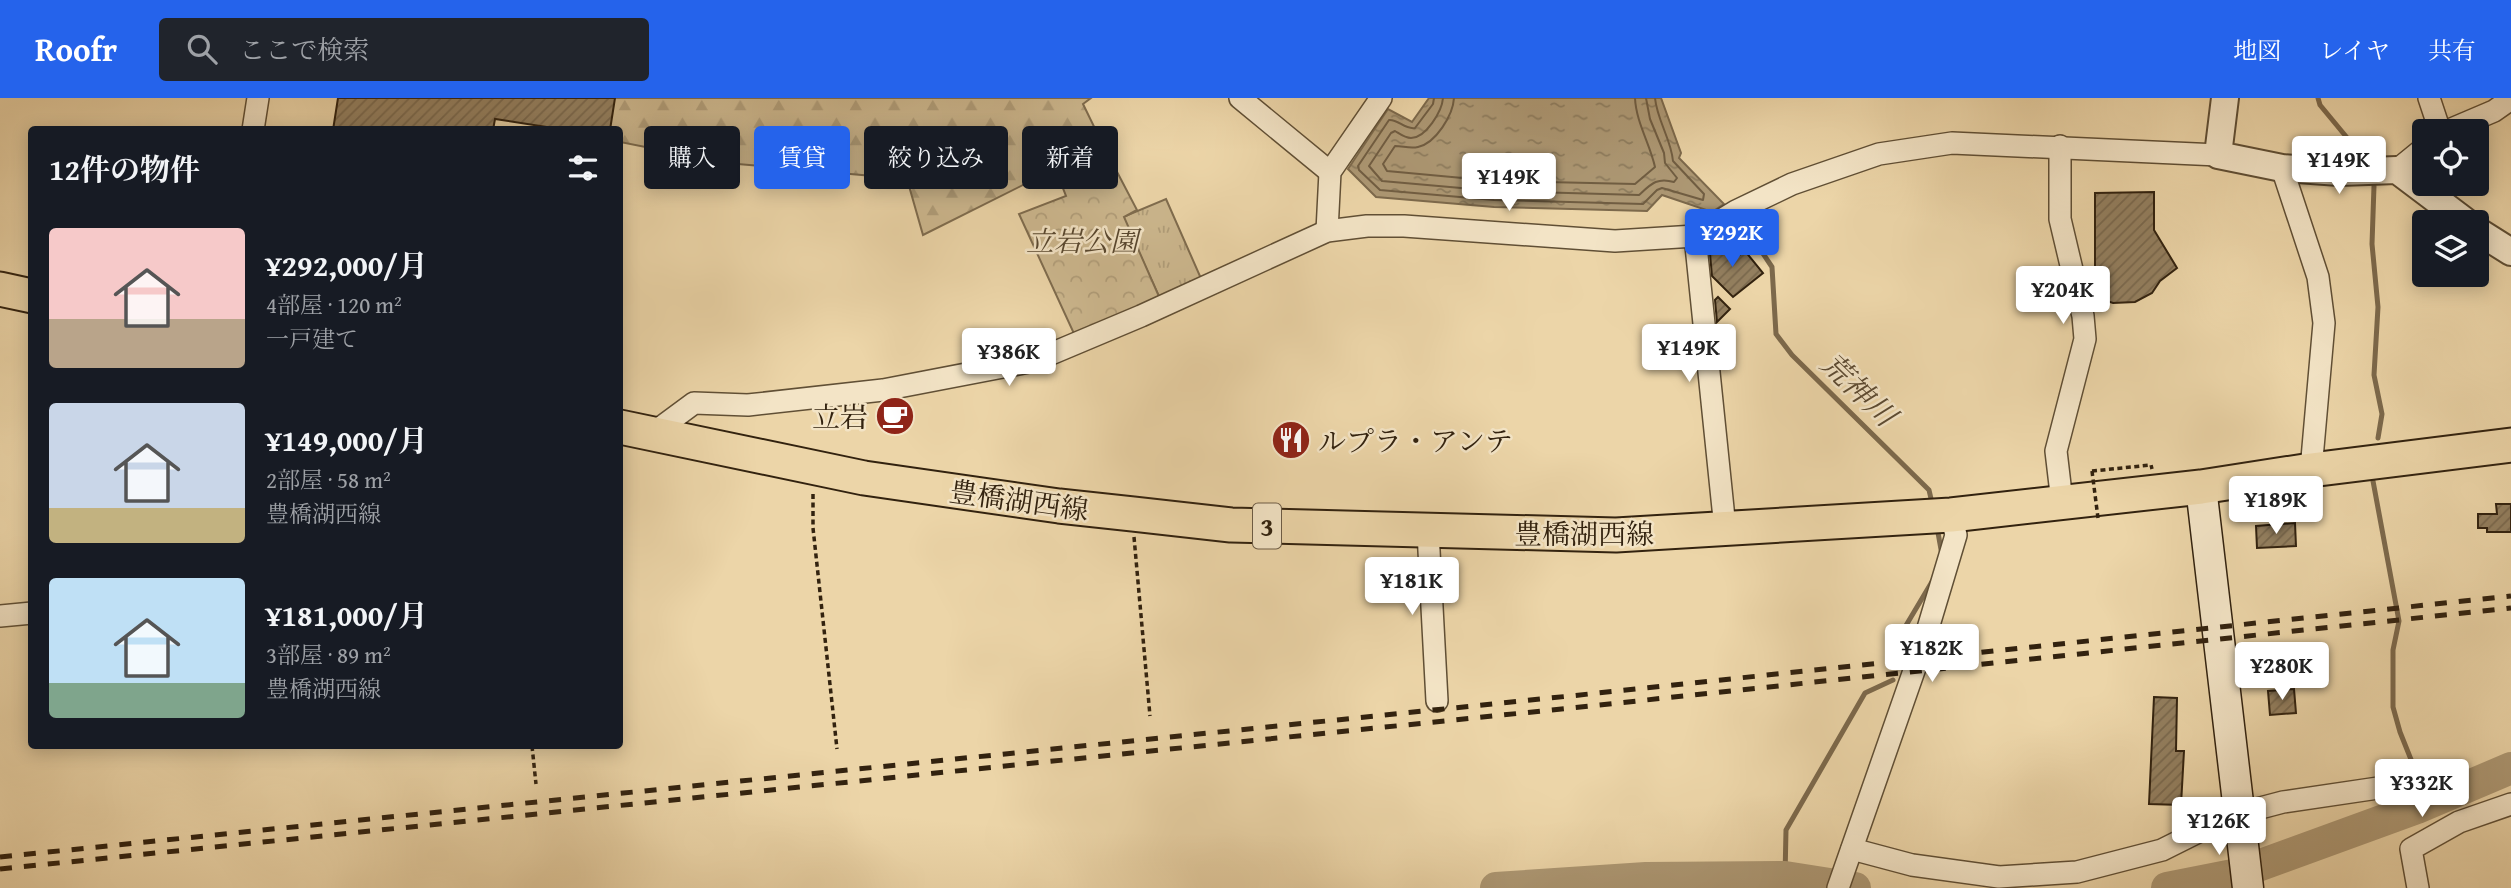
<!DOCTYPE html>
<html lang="ja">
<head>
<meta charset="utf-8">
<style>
	:root { --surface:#171b24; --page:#20242c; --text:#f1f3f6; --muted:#9ea1a6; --accent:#2563eb }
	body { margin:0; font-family:"Gentium Book Plus","Noto Serif JP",serif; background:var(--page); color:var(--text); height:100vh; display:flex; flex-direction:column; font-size:26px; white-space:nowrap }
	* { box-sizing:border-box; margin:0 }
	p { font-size:23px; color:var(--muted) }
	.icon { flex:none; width:38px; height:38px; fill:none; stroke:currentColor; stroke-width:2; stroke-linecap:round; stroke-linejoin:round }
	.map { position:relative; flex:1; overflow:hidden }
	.side { position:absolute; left:28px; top:28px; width:595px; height:623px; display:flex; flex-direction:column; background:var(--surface); border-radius:7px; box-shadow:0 4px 18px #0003 }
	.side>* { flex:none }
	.guide { position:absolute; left:644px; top:28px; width:665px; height:63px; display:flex; gap:14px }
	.controls { position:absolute; left:2412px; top:21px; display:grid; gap:14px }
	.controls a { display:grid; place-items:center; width:77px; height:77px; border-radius:7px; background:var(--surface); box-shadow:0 4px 18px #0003; font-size:35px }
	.price { position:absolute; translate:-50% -60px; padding:0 16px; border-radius:7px; background:#fff; color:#222; font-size:23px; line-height:46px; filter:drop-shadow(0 2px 4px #0008) }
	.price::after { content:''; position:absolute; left:50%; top:42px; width:21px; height:16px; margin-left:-10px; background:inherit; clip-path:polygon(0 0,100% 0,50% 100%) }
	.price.active { background:var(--accent); color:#fff }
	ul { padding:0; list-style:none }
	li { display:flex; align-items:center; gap:21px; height:175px; padding:0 21px }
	li span { display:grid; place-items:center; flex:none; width:196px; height:140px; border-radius:7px; color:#555 }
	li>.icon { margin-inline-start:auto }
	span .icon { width:84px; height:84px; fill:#fffc; stroke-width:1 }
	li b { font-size:30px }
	h2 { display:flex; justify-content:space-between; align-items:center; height:84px; padding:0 21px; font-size:30px }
	.chip { padding:0 24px; border-radius:7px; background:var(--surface); box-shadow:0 4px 18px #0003; font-size:24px; line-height:63px }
	.chip.active { background:var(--accent); color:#fff }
	header { display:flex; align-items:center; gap:42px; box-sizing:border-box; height:98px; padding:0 35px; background:var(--accent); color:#fff }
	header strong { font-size:33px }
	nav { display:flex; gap:38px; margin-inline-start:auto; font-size:24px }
	.search { width:490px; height:63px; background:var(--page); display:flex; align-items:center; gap:18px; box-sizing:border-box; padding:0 24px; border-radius:7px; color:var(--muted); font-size:26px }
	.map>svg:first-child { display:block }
	.grass { fill:url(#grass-tufts); stroke:#7f6c4e; stroke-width:2 }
	.forest { fill:url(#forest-firs); stroke:#7f6c4e; stroke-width:2 }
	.park { fill:url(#park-crowns); stroke:#7f6c4e; stroke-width:2 }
	.water { fill:url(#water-ripples); stroke:#7c694c; stroke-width:2 }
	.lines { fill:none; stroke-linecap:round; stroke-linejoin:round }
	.shore { stroke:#705d42; stroke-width:2 }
	.stream { stroke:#7c694c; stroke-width:5 }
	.river { stroke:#ad9874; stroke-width:32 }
	.building { fill:url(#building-hatch); stroke:#32220f; stroke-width:2 }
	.minor-casing { stroke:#604f35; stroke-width:24 }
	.tertiary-casing { stroke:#604f35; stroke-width:30 }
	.secondary-casing { stroke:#32220f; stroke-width:33 }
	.primary-casing { stroke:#32220f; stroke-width:37 }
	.path { stroke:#32220f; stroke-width:3.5; stroke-dasharray:5 3.5; stroke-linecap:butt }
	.minor { stroke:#f3e4c6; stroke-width:21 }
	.tertiary { stroke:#f3e4c6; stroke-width:26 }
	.secondary { stroke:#f3e4c6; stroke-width:30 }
	.primary { stroke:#ecd5a8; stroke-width:33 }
	.rail { stroke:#32220f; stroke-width:5; stroke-dasharray:12 12; stroke-linecap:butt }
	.path-bridge { stroke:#32220f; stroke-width:3.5; stroke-dasharray:5 3.5; stroke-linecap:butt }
	.labels { text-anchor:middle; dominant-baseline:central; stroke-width:5; stroke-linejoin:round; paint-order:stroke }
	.shield { fill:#f3e4c6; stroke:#6c5c46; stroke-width:2 }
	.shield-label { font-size:26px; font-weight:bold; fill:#32220f }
	.park-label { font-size:28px; font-style:italic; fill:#58472f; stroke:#f3e4c6 }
	.poi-label { font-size:28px; fill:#32220f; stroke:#f3e4c6; text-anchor:end }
	.street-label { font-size:28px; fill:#32220f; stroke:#f3e4c6 }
	.water-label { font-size:30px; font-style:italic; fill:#5d4b32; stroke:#f3e4c6 }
</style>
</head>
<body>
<header>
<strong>Roofr</strong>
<div class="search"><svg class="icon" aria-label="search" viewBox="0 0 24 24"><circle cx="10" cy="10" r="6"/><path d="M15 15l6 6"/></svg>ここで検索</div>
<nav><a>地図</a><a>レイヤ</a><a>共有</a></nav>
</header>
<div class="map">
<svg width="2511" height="790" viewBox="0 0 2511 790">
	<defs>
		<pattern id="grass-tufts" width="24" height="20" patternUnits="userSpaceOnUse" patternTransform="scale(1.75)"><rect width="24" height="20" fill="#ccb78e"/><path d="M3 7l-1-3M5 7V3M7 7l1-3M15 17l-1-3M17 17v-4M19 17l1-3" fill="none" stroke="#b09d79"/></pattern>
		<pattern id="forest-firs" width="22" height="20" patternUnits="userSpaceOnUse" patternTransform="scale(1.75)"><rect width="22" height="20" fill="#ccb78e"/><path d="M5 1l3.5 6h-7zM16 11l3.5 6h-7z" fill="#b09d79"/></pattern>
		<pattern id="park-crowns" width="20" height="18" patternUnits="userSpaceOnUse" patternTransform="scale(1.75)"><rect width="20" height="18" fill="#ccb78e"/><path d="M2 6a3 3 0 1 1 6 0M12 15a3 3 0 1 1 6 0" fill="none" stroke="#b09d79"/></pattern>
		<pattern id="water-ripples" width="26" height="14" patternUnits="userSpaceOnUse" patternTransform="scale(1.75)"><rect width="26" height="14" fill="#ad9874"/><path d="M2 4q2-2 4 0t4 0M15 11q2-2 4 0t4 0" fill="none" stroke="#8d7c5e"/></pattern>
		<pattern id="building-hatch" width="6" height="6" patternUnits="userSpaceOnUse" patternTransform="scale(1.75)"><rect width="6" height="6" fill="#937f5f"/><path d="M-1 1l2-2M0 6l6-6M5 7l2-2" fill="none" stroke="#79684d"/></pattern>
	</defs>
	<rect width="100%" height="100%" fill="#ecd5a8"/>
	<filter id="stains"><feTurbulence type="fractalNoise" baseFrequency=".00286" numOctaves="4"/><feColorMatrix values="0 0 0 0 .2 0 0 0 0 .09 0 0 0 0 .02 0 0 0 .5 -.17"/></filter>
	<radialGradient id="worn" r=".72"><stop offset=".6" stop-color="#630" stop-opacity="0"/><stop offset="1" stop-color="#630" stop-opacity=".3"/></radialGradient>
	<path class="grass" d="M1166 101 1203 185 1161 203 1123 119Z"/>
	<path class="forest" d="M605 0H1091L1083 6 1103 47 923 137 907 81 726 65 620 44V32H603Z"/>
	<path class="park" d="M1103 47 1137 112 1124 119 1161 203 1076 240 1019 116 1066 98 1055 70Z"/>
	<path class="water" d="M1429 0H1661L1681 55 1679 60 1724 106 1712 114 1662 97 1647 113 1494 109 1376 99 1348 71 1388 11 1412 24Z"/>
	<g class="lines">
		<g class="shore">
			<path d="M1434 0 1433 6 1415 30C1405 32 1398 21 1389 22L1358 68 1359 72 1380 92 1494 102 1643 106 1657 92 1662 90 1703 102 1704 96 1673 63C1671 41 1657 22 1655 0"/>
			<path d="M1443 0C1442 13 1426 40 1411 40 1405 40 1400 36 1395 33L1391 35 1369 68 1382 83 1495 93 1639 97C1651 86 1657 79 1674 84L1677 80 1665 65 1664 55 1650 21 1646 0"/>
			<path d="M1454 0C1453 17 1436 45 1418 49 1410 51 1403 48 1395 48L1383 66 1387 73 1495 83 1635 86 1655 69C1650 46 1636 24 1635 0"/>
		</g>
		<g class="stream">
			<path d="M2318 0 2320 7 2363 59"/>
			<path d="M2374 88 2372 146 2378 209 2374 277 2382 316 2378 340"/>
			<path d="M1728 122 1756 145 1772 169 1776 236 1792 257 1929 392 1932 405"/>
			<path d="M2373 383 2399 523 2393 552V609L2400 634 2420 684 2417 710"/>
			<path d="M1937 429 1942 457"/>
			<path d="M1892 551 1933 482"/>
			<path d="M1785 779 1786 732 1865 595 1893 582"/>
		</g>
		<g class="river">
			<path d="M1496 790 1646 780 1785 779 1855 790"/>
			<path d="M2167 790 2233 777 2417 710 2511 670"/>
		</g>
	</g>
	<g class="building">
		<path d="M338 0H615L610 32H566L495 21 493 32H333Z"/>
		<path d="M2154 94V132L2177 170 2160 183 2152 195 2135 204 2113 205 2095 199V95Z"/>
		<path d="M1715 141 1734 161 1745 153 1763 175 1733 199 1712 178 1709 145Z"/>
		<path d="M1718 199 1730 211 1717 224 1715 202Z"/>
		<path d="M2496 406H2511V434H2487V430H2478V416H2497Z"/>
		<path d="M2295 425 2296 448 2257 450 2256 428Z"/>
		<path d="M2294 591 2296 615 2270 617 2268 593Z"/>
		<path d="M2154 599 2177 600 2176 653H2184L2181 707 2149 706Z"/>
	</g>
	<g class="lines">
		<g class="minor-casing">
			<g id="minor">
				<path d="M1240 0 1330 74"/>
				<path d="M2429 0 2440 33"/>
				<path d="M253 32 258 0"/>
				<path d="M2447 33 2494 13 2511 1"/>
				<path d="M2060 48V121L2083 218 2085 241 2056 353 2062 404"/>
				<path d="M2282 70 2318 179 2324 225 2311 372"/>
				<path d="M2397 72 2424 50"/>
				<path d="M1327 133 1330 74 1381 0"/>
				<path d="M1695 138 1725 430"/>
				<path d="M652 336 694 305 748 307 883 292 1034 263 1141 218 1327 133 1367 128H1404L1615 143 1695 138 1736 113 1792 86 1879 56 1952 45 2218 57"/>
				<path d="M1428 434 1437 603"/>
				<path d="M0 518 32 515"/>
				<path d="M1852 751 1912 767 1999 779 2077 774 2162 752 2230 718 2283 704 2378 690"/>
				<path d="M1838 790 1923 547 1956 437 1951 417"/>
				<path d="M2418 790 2411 751 2459 724 2511 706"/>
			</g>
		</g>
		<g class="tertiary-casing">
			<g id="tertiary">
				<path d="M2225 0 2218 57 2282 70 2339 74 2397 72 2466 124"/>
				<path d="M2476 132 2511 154"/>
			</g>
		</g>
		<g class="secondary-casing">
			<path id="secondary" d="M2201 389 2248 790"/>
		</g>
		<g class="primary-casing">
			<g id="primary">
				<path d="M0 191 32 198"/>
				<path d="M620 329 864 380 1059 408 1133 416 1231 427 1616 437 1951 417 2201 389 2311 372 2511 347"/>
			</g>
		</g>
		<g class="path">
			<path d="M2092 373 2151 367 2152 371"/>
			<path d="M813 396V430L837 651"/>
			<path d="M1134 439 1150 618"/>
			<path d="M532 648 536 686"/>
		</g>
		<use href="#minor" class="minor"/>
		<use href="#tertiary" class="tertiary"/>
		<use href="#secondary" class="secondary"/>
		<use href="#primary" class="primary"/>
		<g class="rail">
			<path d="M0 759 1570 598 2511 498"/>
			<path d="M0 771 1571 610 2511 510"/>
		</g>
		<path class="path-bridge" d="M2092 373 2098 420"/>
	</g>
	<defs>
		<g id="cafe-disc" transform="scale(2.0125)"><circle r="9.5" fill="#8f2418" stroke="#f3e4c6"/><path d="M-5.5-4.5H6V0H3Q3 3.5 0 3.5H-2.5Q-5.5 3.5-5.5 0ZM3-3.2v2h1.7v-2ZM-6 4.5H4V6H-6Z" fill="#fff"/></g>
		<g id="restaurant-disc" transform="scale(2.0125)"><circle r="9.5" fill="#8f2418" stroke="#f3e4c6"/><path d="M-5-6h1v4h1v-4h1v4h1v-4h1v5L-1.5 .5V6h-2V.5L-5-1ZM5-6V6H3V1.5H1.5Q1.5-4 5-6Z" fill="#fff"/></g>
	</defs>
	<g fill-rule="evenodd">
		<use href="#cafe-disc" x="895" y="318"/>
		<use href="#restaurant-disc" x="1291" y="342"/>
	</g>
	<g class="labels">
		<rect class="shield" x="1253" y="405.5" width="28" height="45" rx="5"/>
		<g class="shield-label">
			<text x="1267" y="428">3</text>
		</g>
		<g class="park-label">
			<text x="1082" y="142">立岩公園</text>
		</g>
		<g class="poi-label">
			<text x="868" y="318">立岩</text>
			<text x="1318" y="342" text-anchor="start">ルプラ・アンテ</text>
		</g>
		<g class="street-label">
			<text transform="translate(1019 402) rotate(8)">豊橋湖西線</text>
			<text x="1584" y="435">豊橋湖西線</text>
		</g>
		<g class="water-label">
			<text transform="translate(1859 291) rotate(44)">荒神川</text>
		</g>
	</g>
	<rect width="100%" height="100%" filter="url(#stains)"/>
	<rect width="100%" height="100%" fill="url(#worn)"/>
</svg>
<div class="controls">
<a><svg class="icon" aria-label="locate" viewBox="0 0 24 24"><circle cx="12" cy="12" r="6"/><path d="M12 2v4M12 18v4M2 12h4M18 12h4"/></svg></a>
<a><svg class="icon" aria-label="layers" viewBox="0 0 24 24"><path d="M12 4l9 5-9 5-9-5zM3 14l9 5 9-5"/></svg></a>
</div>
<b class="price" style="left:2339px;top:98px">¥149K</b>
<b class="price" style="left:1509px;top:115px">¥149K</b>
<b class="price active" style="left:1732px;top:171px">¥292K</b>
<b class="price" style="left:2063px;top:228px">¥204K</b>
<b class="price" style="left:1689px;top:286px">¥149K</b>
<b class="price" style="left:1009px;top:290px">¥386K</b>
<b class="price" style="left:2276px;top:438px">¥189K</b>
<b class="price" style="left:1412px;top:519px">¥181K</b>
<b class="price" style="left:1932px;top:586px">¥182K</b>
<b class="price" style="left:2282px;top:604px">¥280K</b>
<b class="price" style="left:2422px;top:721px">¥332K</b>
<b class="price" style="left:2219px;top:759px">¥126K</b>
<div class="guide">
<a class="chip">購入</a>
<a class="chip active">賃貸</a>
<a class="chip">絞り込み</a>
<a class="chip">新着</a>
</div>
<section class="side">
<h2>12件の物件<svg class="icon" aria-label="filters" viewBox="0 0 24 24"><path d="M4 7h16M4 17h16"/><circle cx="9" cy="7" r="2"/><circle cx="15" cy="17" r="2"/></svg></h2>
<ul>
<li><span style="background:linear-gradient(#f6c9c9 65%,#b9a48a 0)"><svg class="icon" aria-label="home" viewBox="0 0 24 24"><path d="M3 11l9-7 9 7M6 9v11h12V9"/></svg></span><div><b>¥292,000/月</b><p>4部屋 · 120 m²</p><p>一戸建て</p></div></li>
<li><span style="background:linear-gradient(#c9d6e8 75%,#c2b280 0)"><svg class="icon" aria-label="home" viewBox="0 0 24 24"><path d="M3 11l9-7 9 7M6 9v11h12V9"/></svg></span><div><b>¥149,000/月</b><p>2部屋 · 58 m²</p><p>豊橋湖西線</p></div></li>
<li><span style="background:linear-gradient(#bfe0f5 75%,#7fa58c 0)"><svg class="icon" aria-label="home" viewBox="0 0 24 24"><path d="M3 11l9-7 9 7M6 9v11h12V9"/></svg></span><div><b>¥181,000/月</b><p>3部屋 · 89 m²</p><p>豊橋湖西線</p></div></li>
</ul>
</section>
</div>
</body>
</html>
